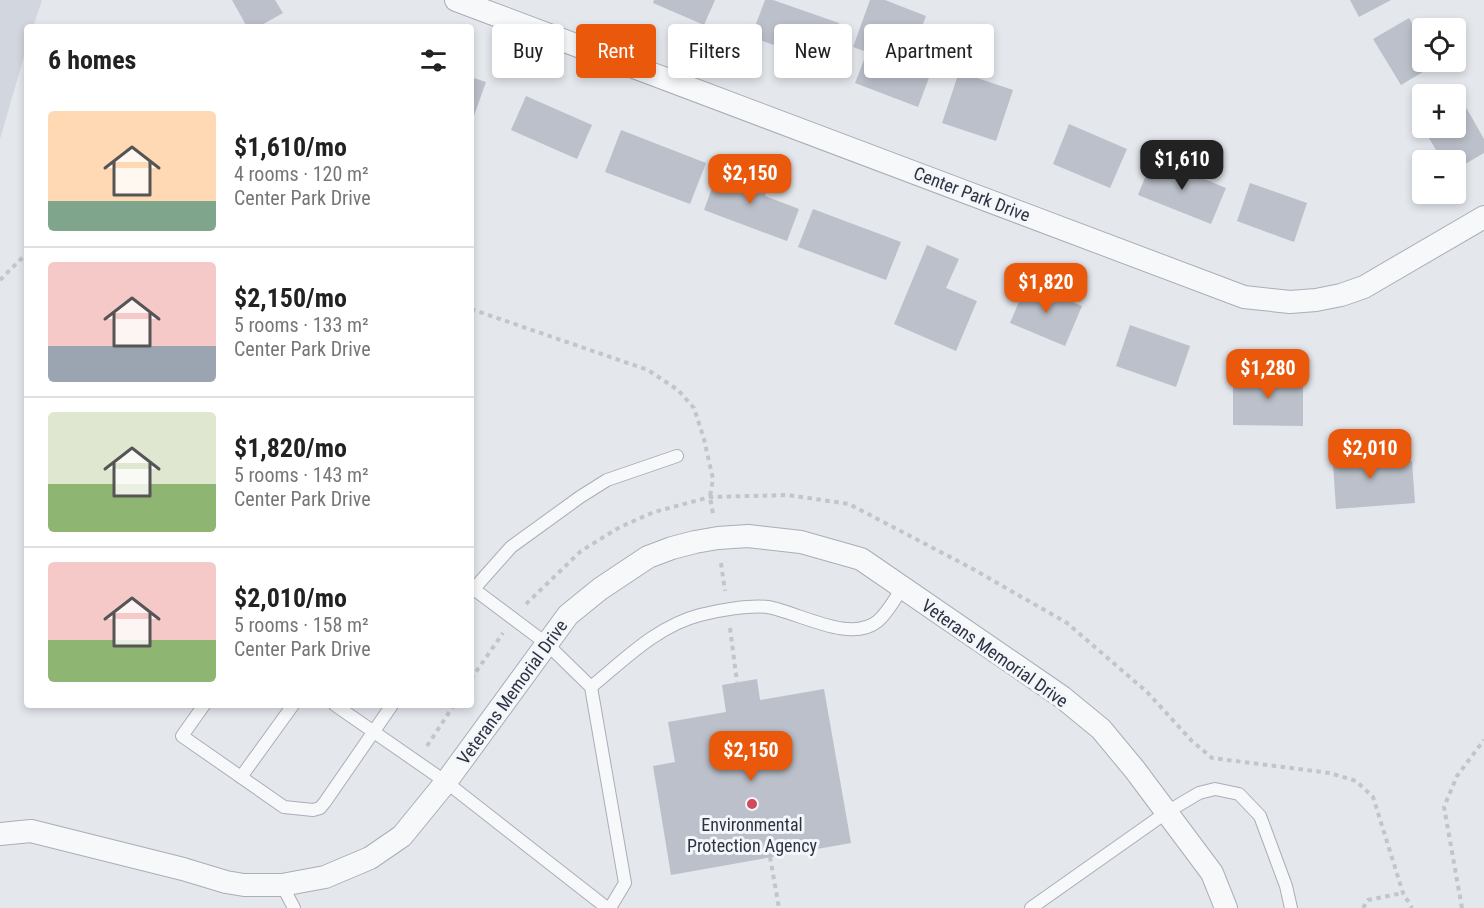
<!DOCTYPE html>
<html lang="en">
<head>
<meta charset="utf-8">
<style>
	:root { --surface:#fff; --page:#f2f2f2; --text:#222; --muted:#767676; --line:#e0e0e0; --accent:#ea580c }
	body { margin:0; font-family:"Roboto Condensed",sans-serif; background:var(--page); color:var(--text); height:100vh; display:flex; flex-direction:column; font-size:22px; white-space:nowrap }
	* { box-sizing:border-box; margin:0 }
	p { font-size:20px; color:var(--muted) }
	.icon { flex:none; width:33px; height:33px; fill:none; stroke:currentColor; stroke-width:2; stroke-linecap:round; stroke-linejoin:round }
	.map { position:relative; flex:1; overflow:hidden }
	.panel { position:absolute; left:24px; top:24px; width:450px; height:684px; display:flex; flex-direction:column; background:var(--surface); border-radius:6px; box-shadow:0 3px 9px #0003 }
	.panel>* { flex:none }
	.hud { position:absolute; left:492px; top:24px; width:570px; height:54px; display:flex; gap:12px }
	.tools { position:absolute; left:1412px; top:18px; display:grid; gap:12px }
	.tools a { display:grid; place-items:center; width:54px; height:54px; border-radius:6px; background:var(--surface); box-shadow:0 3px 9px #0003; font-size:30px }
	.price { position:absolute; translate:-50% -51px; padding:0 14px; border-radius:12px; background:var(--accent); color:#fff; font-size:20px; line-height:39px; filter:drop-shadow(0 2px 3px #0008) }
	.price::after { content:''; position:absolute; left:50%; top:36px; width:18px; height:14px; margin-left:-9px; background:inherit; clip-path:polygon(0 0,100% 0,50% 100%) }
	.price.current { background:#222; color:#fff }
	ul { padding:0; list-style:none }
	li { display:flex; align-items:center; gap:18px; height:150px; padding:0 24px }
	li+li { border-top:2px solid var(--line) }
	li span { display:grid; place-items:center; flex:none; width:168px; height:120px; border-radius:6px; color:#555 }
	li>.icon { margin-inline-start:auto }
	span .icon { width:72px; height:72px; fill:#fffc; stroke-width:1 }
	li b { font-size:26px }
	h2 { display:flex; justify-content:space-between; align-items:center; height:72px; padding:0 24px; font-size:26px }
	.chip { padding:0 21px; border-radius:6px; background:var(--surface); box-shadow:0 3px 9px #0003; font-size:21px; line-height:54px }
	.chip.current { background:var(--accent); color:#fff }
	.map>svg:first-child { display:block }
	.built { fill:#d2d6de }
	.building { fill:#bbc0ca }
	.lines { fill:none; stroke-linecap:round; stroke-linejoin:round }
	.service-casing { stroke:#a9aeb7; stroke-width:14 }
	.minor-casing { stroke:#a9aeb7; stroke-width:24 }
	.path { stroke:#c2c5cb; stroke-width:4; stroke-dasharray:4.5 4.5; stroke-linecap:butt }
	.service { stroke:#f7f8fa; stroke-width:12 }
	.minor { stroke:#f7f8fa; stroke-width:22 }
	.poi-dot { fill:#d1495b; stroke:#f4f6f9; stroke-width:2 }
	.labels { text-anchor:middle; dominant-baseline:central; stroke-width:6; stroke-linejoin:round; paint-order:stroke }
	.street-label { font-size:18px; fill:#2b3445; stroke:#f4f6f9 }
	.poi-label { font-size:18px; fill:#2b3445; stroke:#f4f6f9 }
</style>
</head>
<body>
<div class="map">
<svg width="1484" height="908" viewBox="0 0 1484 908">
	<rect width="100%" height="100%" fill="#e4e7ec"/>
	<path class="built" d="M0 0H42L33 27H27V46L0 139Z"/>
	<g class="building">
		<path d="M232 0H275L283 13 258 27H247Z"/>
		<path d="M654 0H715L704 25 653 3Z"/>
		<path d="M765 0H773L839 23 825 63 751 37Z"/>
		<path d="M870 0H885L926 16 910 58 933 67 918 107 855 83 867 52 853 47Z"/>
		<path d="M1350 0H1391L1359 17Z"/>
		<path d="M1409 18 1422 40V62H1434L1436 64 1401 85 1373 39Z"/>
		<path d="M959 72 1013 90 996 141 942 123Z"/>
		<path d="M471 77 486 82 471 124Z"/>
		<path d="M1455 88 1484 139V153L1455 170V160H1442L1423 128H1455V94H1443Z"/>
		<path d="M526 96 592 125 577 159 511 130Z"/>
		<path d="M1069 124 1127 149 1110 188 1053 164Z"/>
		<path d="M621 130 706 163 690 204 605 172Z"/>
		<path d="M1153 158 1226 188 1211 224 1138 195Z"/>
		<path d="M720 166 767 184 765 196 799 209 787 241 704 210Z"/>
		<path d="M1250 183 1307 203 1294 242 1237 221Z"/>
		<path d="M813 209 901 242 886 280 798 247Z"/>
		<path d="M927 245 959 259 946 288 977 301 956 351 894 324Z"/>
		<path d="M1027 283 1082 306 1065 346 1010 323Z"/>
		<path d="M1130 325 1190 346 1176 387 1116 366Z"/>
		<path d="M1233 373 1303 374V426L1233 425Z"/>
		<path d="M1369 445 1370 464 1412 461 1415 503 1336 509 1332 448Z"/>
		<path d="M757 679 760 700 824 689 851 843 671 875 653 766 675 762 668 722 726 712 722 685Z"/>
	</g>
	<g class="lines">
		<g class="service-casing">
			<g id="service">
				<path d="M471 587 547 644 591 687 625 883 610 908"/>
				<path d="M471 592 511 547 580 497 607 480 677 456"/>
				<path d="M591 687C624 660 657 626 700 615 719 610 749 605 768 607 798 612 850 644 878 621 888 612 895 599 902 588"/>
				<path d="M204 705 182 736 284 807 313 810 320 808 325 802 392 705"/>
				<path d="M335 705 446 782 607 908"/>
				<path d="M241 777 293 705"/>
				<path d="M282 885 294 908"/>
				<path d="M1031 908 1167 812 1199 793 1215 789 1239 794 1260 816 1286 886 1291 908"/>
			</g>
		</g>
		<g class="minor-casing">
			<g id="minor">
				<path d="M456 0 1244 297 1290 302 1316 300 1341 295 1364 287 1484 217"/>
				<path d="M0 834 31 831 183 869 226 882 244 885H282L325 877 370 858 402 836 446 782 568 615 600 589 648 557 672 548 695 542 718 538 748 536 801 542 861 559 1062 697 1101 729 1135 770 1212 873 1226 908"/>
			</g>
		</g>
		<g class="path">
			<path d="M0 280 27 253"/>
			<path d="M471 309 648 370 678 390 694 408 704 439 713 479 710 497 713 514"/>
			<path d="M721 563 725 591"/>
			<path d="M526 604 581 551 620 527 654 512 710 497 788 495 849 504 973 569 1067 623 1147 692 1192 741 1212 758 1330 773 1356 781 1373 797 1403 893 1412 908"/>
			<path d="M730 628 737 682"/>
			<path d="M471 679 503 633"/>
			<path d="M427 746 454 705"/>
			<path d="M770 857 779 908"/>
			<path d="M1363 908 1368 900 1403 893"/>
			<path d="M1462 908 1444 807 1457 776 1484 740"/>
		</g>
		<use href="#service" class="service"/>
		<use href="#minor" class="minor"/>
	</g>
	<circle class="poi-dot" cx="752" cy="804" r="6"/>
	<g class="labels">
		<g class="street-label">
			<text transform="translate(972 194) rotate(21)">Center Park Drive</text>
			<text transform="translate(995 653) rotate(35)">Veterans Memorial Drive</text>
			<text transform="translate(512 692) rotate(-54)">Veterans Memorial Drive</text>
		</g>
		<g class="poi-label">
			<text x="752" y="824">Environmental<tspan x="752" dy="21">Protection Agency</tspan></text>
		</g>
	</g>
</svg>
<div class="tools">
<a><svg class="icon" aria-label="locate" viewBox="0 0 24 24"><circle cx="12" cy="12" r="6"/><path d="M12 2v4M12 18v4M2 12h4M18 12h4"/></svg></a>
<a>+</a>
<a>−</a>
</div>
<b class="price current" style="left:1182px;top:191px">$1,610</b>
<b class="price" style="left:750px;top:205px">$2,150</b>
<b class="price" style="left:1046px;top:314px">$1,820</b>
<b class="price" style="left:1268px;top:400px">$1,280</b>
<b class="price" style="left:1370px;top:480px">$2,010</b>
<b class="price" style="left:751px;top:782px">$2,150</b>
<div class="hud">
<a class="chip">Buy</a>
<a class="chip current">Rent</a>
<a class="chip">Filters</a>
<a class="chip">New</a>
<a class="chip">Apartment</a>
</div>
<section class="panel">
<h2>6 homes<svg class="icon" aria-label="filters" viewBox="0 0 24 24"><path d="M4 7h16M4 17h16"/><circle cx="9" cy="7" r="2"/><circle cx="15" cy="17" r="2"/></svg></h2>
<ul>
<li><span style="background:linear-gradient(#ffd9b3 75%,#7fa58c 0)"><svg class="icon" aria-label="home" viewBox="0 0 24 24"><path d="M3 11l9-7 9 7M6 9v11h12V9"/></svg></span><div><b>$1,610/mo</b><p>4 rooms · 120 m²</p><p>Center Park Drive</p></div></li>
<li><span style="background:linear-gradient(#f6c9c9 70%,#9aa5b1 0)"><svg class="icon" aria-label="home" viewBox="0 0 24 24"><path d="M3 11l9-7 9 7M6 9v11h12V9"/></svg></span><div><b>$2,150/mo</b><p>5 rooms · 133 m²</p><p>Center Park Drive</p></div></li>
<li><span style="background:linear-gradient(#dfe7d0 60%,#8fb573 0)"><svg class="icon" aria-label="home" viewBox="0 0 24 24"><path d="M3 11l9-7 9 7M6 9v11h12V9"/></svg></span><div><b>$1,820/mo</b><p>5 rooms · 143 m²</p><p>Center Park Drive</p></div></li>
<li><span style="background:linear-gradient(#f6c9c9 65%,#8fb573 0)"><svg class="icon" aria-label="home" viewBox="0 0 24 24"><path d="M3 11l9-7 9 7M6 9v11h12V9"/></svg></span><div><b>$2,010/mo</b><p>5 rooms · 158 m²</p><p>Center Park Drive</p></div></li>
</ul>
</section>
</div>
</body>
</html>
